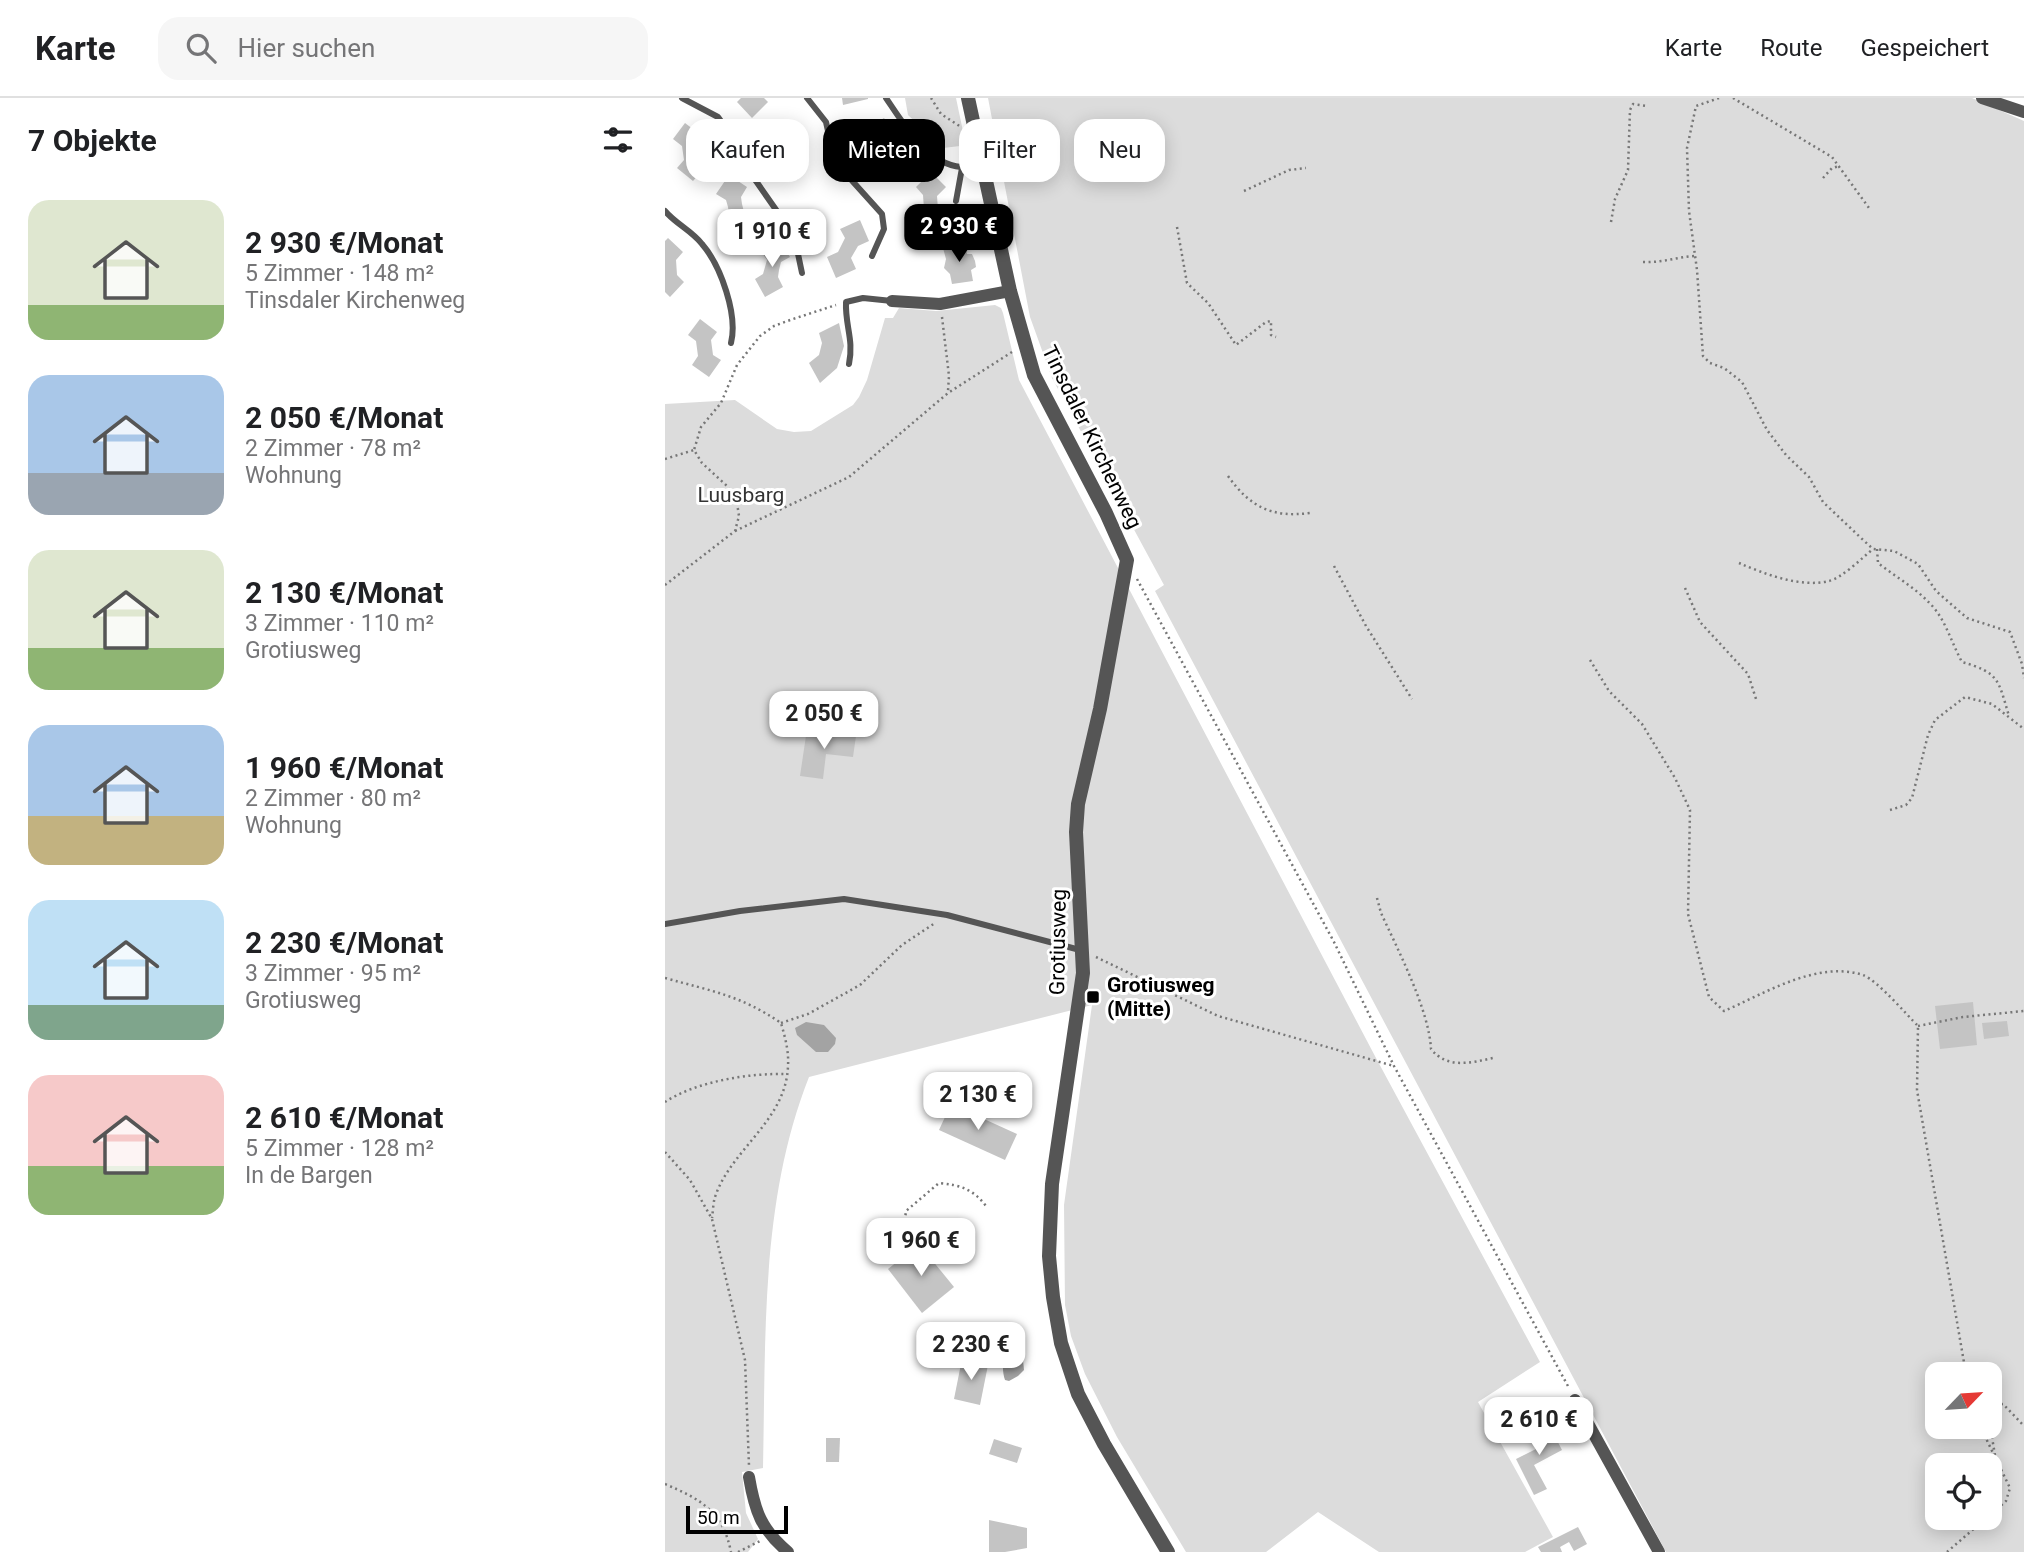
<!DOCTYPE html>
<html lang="de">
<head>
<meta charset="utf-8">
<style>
	:root { --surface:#fff; --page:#f6f6f6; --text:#202124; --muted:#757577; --line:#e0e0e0; --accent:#000 }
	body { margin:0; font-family:Roboto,sans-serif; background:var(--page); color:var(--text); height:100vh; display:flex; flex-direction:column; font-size:26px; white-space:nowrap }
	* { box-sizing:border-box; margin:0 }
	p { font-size:23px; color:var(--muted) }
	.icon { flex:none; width:38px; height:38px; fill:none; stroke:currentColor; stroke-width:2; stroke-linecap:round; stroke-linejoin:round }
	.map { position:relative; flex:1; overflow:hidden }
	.drawer { display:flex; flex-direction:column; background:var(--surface); width:665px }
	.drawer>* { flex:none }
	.top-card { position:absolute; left:21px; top:21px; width:665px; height:63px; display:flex; gap:14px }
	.needle { width:46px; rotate:65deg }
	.fabs { position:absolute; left:1260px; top:1264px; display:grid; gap:14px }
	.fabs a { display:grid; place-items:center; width:77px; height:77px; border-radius:14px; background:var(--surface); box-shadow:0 4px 18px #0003; font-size:35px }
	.scale { position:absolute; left:21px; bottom:18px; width:102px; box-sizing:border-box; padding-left:7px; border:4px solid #000; border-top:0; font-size:19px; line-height:24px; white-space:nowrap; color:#000; -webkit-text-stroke:5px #fff; paint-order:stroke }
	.price { position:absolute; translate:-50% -60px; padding:0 16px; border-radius:14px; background:#fff; color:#222; font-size:23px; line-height:46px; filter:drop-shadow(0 2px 4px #0008) }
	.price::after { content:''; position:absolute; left:50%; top:42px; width:21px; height:16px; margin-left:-10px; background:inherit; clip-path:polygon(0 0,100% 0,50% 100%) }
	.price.on { background:var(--accent); color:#fff }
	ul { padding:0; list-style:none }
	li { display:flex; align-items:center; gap:21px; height:175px; padding:0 28px }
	li span { display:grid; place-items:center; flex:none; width:196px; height:140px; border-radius:21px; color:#555 }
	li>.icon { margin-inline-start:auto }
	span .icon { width:84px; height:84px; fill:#fffc; stroke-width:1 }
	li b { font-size:30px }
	h2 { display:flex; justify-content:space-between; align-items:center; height:84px; padding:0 28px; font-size:30px }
	.tag { padding:0 24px; border-radius:21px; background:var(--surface); box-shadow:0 4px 18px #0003; font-size:24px; line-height:63px }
	.tag.on { background:var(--accent); color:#fff }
	header { display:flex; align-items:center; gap:42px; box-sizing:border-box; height:98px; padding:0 35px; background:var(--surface); border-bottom:2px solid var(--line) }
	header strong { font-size:33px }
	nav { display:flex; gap:38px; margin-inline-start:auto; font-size:24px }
	.search { width:490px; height:63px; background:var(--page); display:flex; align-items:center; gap:18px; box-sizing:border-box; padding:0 24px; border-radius:21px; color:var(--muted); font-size:26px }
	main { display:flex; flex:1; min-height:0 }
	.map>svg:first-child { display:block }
	.green { fill:#dcdcdc; fill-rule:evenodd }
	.water { fill:#a3a3a3 }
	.building { fill:#c4c4c4 }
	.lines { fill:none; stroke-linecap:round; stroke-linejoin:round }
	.path { stroke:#777; stroke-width:2.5; stroke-dasharray:2 3.5; stroke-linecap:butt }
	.service { stroke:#555; stroke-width:6 }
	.minor { stroke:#555; stroke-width:12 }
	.tertiary { stroke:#555; stroke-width:14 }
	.poi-dot { fill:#000; stroke:#fff; stroke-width:2.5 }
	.labels { text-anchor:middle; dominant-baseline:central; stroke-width:6; stroke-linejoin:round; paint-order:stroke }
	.street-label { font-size:21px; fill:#000; stroke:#fff }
	.park-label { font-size:21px; fill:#333; stroke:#fff }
	.poi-label { font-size:21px; font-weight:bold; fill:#000; stroke:#fff; text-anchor:start }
</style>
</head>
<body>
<header>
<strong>Karte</strong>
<div class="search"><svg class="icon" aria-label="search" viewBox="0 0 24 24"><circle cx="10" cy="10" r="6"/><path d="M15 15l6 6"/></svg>Hier suchen</div>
<nav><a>Karte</a><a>Route</a><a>Gespeichert</a></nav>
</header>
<main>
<section class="drawer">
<h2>7 Objekte<svg class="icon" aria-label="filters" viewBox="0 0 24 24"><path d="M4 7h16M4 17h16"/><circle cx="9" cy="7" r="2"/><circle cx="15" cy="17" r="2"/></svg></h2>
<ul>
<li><span style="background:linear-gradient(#dfe7d0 75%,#8fb573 0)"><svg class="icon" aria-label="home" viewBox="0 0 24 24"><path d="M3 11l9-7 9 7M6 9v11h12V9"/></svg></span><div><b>2 930 €/Monat</b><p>5 Zimmer · 148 m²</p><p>Tinsdaler Kirchenweg</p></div></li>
<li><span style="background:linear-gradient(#a9c7e8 70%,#9aa5b1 0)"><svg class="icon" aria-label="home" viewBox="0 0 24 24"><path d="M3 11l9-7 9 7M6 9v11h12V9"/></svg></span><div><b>2 050 €/Monat</b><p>2 Zimmer · 78 m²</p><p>Wohnung</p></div></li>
<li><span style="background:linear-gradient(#dfe7d0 70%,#8fb573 0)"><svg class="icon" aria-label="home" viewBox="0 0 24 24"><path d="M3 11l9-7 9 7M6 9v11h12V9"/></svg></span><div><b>2 130 €/Monat</b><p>3 Zimmer · 110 m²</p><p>Grotiusweg</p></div></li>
<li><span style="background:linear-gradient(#a9c7e8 65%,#c2b280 0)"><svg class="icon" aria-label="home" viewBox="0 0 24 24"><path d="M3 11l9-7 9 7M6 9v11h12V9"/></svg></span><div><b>1 960 €/Monat</b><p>2 Zimmer · 80 m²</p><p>Wohnung</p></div></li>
<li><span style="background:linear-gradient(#bfe0f5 75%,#7fa58c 0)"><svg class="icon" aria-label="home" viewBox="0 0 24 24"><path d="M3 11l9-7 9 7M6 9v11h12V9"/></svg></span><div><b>2 230 €/Monat</b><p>3 Zimmer · 95 m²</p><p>Grotiusweg</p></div></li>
<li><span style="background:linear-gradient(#f6c9c9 65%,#8fb573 0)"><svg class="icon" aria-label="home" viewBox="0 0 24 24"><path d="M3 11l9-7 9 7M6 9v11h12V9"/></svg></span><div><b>2 610 €/Monat</b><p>5 Zimmer · 128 m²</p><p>In de Bargen</p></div></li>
</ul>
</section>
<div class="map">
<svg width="1359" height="1454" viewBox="0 0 1359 1454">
	<rect width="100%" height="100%" fill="#fff"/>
	<g class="green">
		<path d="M240 0H291L304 62 298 63 295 48 278 50 243 17Z"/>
		<path d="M323 0H1307L1359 23V1454H1001L490 493 499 487 387 280 365 219ZM1272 1276H1325V1328H1272ZM1272 1367H1325V1419H1272Z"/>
		<path d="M330 207 336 210 338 215 354 282 711 960 875 1264 813 1304 888 1439 860 1454H714L653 1414 601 1454H521L452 1339 420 1276 406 1238 400 1207 399 1107 427 907 144 979C95 1103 101 1239 98 1370L77 1374 81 1415 93 1441 83 1454H0V306L70 302 112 331 129 334 146 333 188 307 194 299 202 282 220 220H228L234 210 271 213Z"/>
	</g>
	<g class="water">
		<path d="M141 924 159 927 171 940 170 946 163 954H151L132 937 130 930Z"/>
		<path d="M352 1237 356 1242 359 1272 353 1278 344 1283 340 1282C335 1268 339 1246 352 1237Z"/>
	</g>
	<g class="building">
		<path d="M76 0H99L103 4 87 20 72 4Z"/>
		<path d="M177 0H203V1L178 7Z"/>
		<path d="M219 20 231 37 223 42 221 50 220 57 226 66 209 78 198 60 206 54 208 41 202 31Z"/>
		<path d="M20 25 37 38 31 46 33 60 42 67 28 83 12 70 19 62 17 48 8 41Z"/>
		<path d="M119 26 137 37 131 46 134 59 143 65 132 82 114 71 120 61 117 49 108 43Z"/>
		<path d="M266 74 281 89 272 98 273 111 281 119 267 134 252 119 259 111 258 97 251 89Z"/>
		<path d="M64 77 82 89 76 99 77 106 79 114 89 120 78 139 58 127 64 117 63 109 61 102 51 96Z"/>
		<path d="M195 122 204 143 193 148 186 160 191 171 171 180 162 159 173 154 180 140 175 131Z"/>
		<path d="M3 140 18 154 11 162 12 177 19 184 5 199 0 194V143Z"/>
		<path d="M114 142 125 159 116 164 114 172 113 179 118 189 100 199 90 181 98 176 102 162 96 153Z"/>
		<path d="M300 145 302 156H307L310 163 311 169 306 172 308 183 287 186 285 176 279 170 281 161 278 150Z"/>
		<path d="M35 221 52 234 46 242 48 257 56 262 44 279 27 267 33 258 31 243 23 237Z"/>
		<path d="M174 225 179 248 172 270 155 285 144 265 154 257 157 245 154 235Z"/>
		<path d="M142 631 191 638 188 659 161 656 158 681 135 678Z"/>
		<path d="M1308 904 1312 947 1275 951 1270 908Z"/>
		<path d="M1342 923 1344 938 1319 941 1317 925Z"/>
		<path d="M286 1006 352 1036 340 1062 274 1032Z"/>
		<path d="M254 1146 289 1189 257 1215 223 1171Z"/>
		<path d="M297 1261 323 1267 315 1307 289 1301Z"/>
		<path d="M883 1325 897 1352 869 1367 882 1391 869 1397 851 1361 873 1350 865 1334Z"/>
		<path d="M161 1340H175L174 1364H161Z"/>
		<path d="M329 1341 357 1350 352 1365 324 1356Z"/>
		<path d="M324 1422 362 1430V1450L340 1454H324Z"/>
		<path d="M913 1429 922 1446 909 1453 904 1444 895 1449 897 1454H876L873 1449Z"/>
	</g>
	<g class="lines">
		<g class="path">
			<path d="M266 0 276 16 296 29"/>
			<path d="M1054 0 1031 8 1022 50 1024 113 1032 172 1038 258 1045 265 1059 270 1077 284 1102 332 1121 357 1144 379 1158 404 1196 440 1208 451 1229 453 1253 466 1271 493 1302 520 1345 534 1357 566 1359 580"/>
			<path d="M1068 0 1167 59 1204 110"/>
			<path d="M1158 80 1167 70 1175 68"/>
			<path d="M579 93 624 72 641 70"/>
			<path d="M946 124 950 101 963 72 965 12 968 6 982 8"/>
			<path d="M512 129 522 185 543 205 571 247 601 224 606 223V237L611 239"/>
			<path d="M978 164C996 165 1012 159 1030 158"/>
			<path d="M277 219 284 278 283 293"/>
			<path d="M0 361 29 352"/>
			<path d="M563 378C585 409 607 420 645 415"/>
			<path d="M70 433 184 379 283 295 347 254"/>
			<path d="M1212 451 1213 465C1232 480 1253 491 1269 510 1282 526 1287 546 1297 564 1335 575 1333 582 1344 618"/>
			<path d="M1074 465C1100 476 1135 490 1164 483 1177 480 1197 460 1208 451"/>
			<path d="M669 468 701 528 747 601"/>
			<path d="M472 481 669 844 729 968 904 1290"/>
			<path d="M0 487 70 433 74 418 72 405 62 388 37 365 29 352 36 329 56 305 72 267 95 238 109 228 128 221 171 207"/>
			<path d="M1020 490 1035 524 1083 576 1092 604"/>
			<path d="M925 562 944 593 977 626 1010 680 1025 712 1023 816 1044 899 1059 913C1099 896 1152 862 1198 877 1213 883 1241 916 1253 928L1252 992 1301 1276"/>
			<path d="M1225 712 1241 707 1247 700 1263 637 1270 622 1300 599 1327 606 1359 631"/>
			<path d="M712 800 716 815C733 852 764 912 766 951 782 971 805 965 828 960"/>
			<path d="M431 859 553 918 729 968"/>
			<path d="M0 880C46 893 75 897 116 925 120 939 124 953 123 968 121 1023 66 1051 50 1099 48 1105 48 1114 47 1120"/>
			<path d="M116 925 143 916 195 887 237 847 270 825"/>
			<path d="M1253 928 1298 919 1359 913"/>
			<path d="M0 1004C32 983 85 975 122 976"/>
			<path d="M0 1054 25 1082 47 1121 80 1262 84 1368"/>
			<path d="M244 1127 240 1121 241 1113 274 1085C295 1087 308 1091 321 1108"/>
			<path d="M248 1141 243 1135V1129L253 1123 260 1125 272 1136"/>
			<path d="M1325 1307 1338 1306 1359 1328"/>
			<path d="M1325 1328 1330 1357"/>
			<path d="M0 1386C35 1401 58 1413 66 1454"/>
			<path d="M73 1454 95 1443"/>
			<path d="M1282 1454 1341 1403 1345 1390 1315 1328"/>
		</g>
		<g class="service">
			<path d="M17 0 53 19 61 30 77 63 121 126 133 156 137 175"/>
			<path d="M142 0 161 24 168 55 181 76 217 116 219 131 207 158"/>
			<path d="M221 0C238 25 262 66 296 69 302 70 311 66 317 64"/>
			<path d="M291 103 297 70"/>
			<path d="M0 113C11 126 27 133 37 146 56 168 73 217 66 245"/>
			<path d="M184 266C189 241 180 228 181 204L198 200 227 203"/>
			<path d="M0 826 75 813 179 801 282 817 415 852"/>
		</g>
		<g class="minor">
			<path d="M1317 0 1359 14"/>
			<path d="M227 203 275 206 345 193"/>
			<path d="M910 1302 994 1454"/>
			<path d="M84 1379C90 1414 96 1431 123 1454"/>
		</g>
		<path class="tertiary" d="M303 0 345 193 369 277 441 415 462 462 435 611 413 706 411 734 418 875 387 1086 384 1158 388 1199 396 1245 413 1296 439 1346 503 1454"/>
	</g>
	<rect class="poi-dot" x="421" y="892" width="14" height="14" rx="3.5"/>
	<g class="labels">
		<g class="street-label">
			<text transform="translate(427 339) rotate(64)">Tinsdaler Kirchenweg</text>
			<text transform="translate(393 844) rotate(-89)">Grotiusweg</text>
		</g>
		<g class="park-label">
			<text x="76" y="397">Luusbarg</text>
		</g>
		<g class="poi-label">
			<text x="442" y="887">Grotiusweg<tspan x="442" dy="24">(Mitte)</tspan></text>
		</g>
	</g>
</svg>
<div class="fabs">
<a><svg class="needle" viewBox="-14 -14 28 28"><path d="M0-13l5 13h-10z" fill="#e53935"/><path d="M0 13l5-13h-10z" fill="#757577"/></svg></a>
<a><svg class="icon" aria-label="locate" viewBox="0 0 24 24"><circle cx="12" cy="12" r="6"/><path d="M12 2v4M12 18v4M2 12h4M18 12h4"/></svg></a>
</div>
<div class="scale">50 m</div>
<b class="price on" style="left:294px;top:166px">2 930 €</b>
<b class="price" style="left:107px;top:171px">1 910 €</b>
<b class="price" style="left:159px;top:653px">2 050 €</b>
<b class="price" style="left:313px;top:1034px">2 130 €</b>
<b class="price" style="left:256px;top:1180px">1 960 €</b>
<b class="price" style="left:306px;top:1284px">2 230 €</b>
<b class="price" style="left:874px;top:1359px">2 610 €</b>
<div class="top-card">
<a class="tag">Kaufen</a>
<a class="tag on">Mieten</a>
<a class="tag">Filter</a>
<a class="tag">Neu</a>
</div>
</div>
</main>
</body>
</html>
